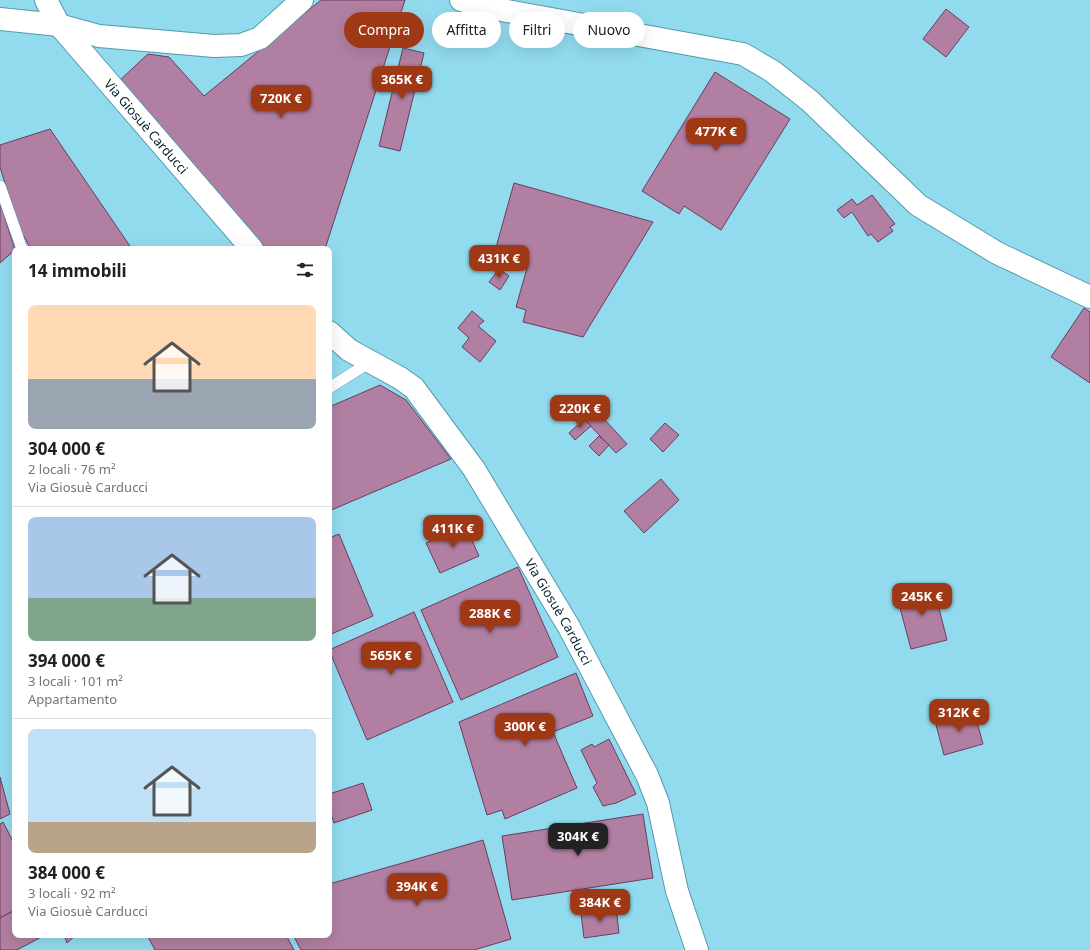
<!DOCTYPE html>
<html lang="it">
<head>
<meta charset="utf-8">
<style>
	:root { --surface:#fff; --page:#f2f2f2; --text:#202124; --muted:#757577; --line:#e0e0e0; --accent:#9f3815 }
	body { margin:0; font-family:"Noto Sans",sans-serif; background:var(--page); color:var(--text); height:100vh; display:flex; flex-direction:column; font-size:15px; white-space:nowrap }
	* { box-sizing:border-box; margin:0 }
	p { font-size:13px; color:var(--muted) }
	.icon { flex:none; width:22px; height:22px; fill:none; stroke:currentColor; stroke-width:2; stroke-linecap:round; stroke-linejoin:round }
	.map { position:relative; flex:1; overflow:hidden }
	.drawer { position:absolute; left:12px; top:246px; width:320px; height:692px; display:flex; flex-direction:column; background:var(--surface); border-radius:8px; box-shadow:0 4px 16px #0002 }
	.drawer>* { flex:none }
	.guide { position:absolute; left:344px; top:12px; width:380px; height:36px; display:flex; gap:8px }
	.price { position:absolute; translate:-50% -34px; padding:0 9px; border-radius:8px; background:var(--accent); color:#fff; font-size:13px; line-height:26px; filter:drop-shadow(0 1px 2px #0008) }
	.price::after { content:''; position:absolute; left:50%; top:24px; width:12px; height:9px; margin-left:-6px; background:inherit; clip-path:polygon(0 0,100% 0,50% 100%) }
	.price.current { background:#222; color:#fff }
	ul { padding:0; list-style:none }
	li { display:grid; align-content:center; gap:8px; height:212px; padding:0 16px }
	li+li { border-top:1px solid var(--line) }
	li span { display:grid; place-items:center; height:124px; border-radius:8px; color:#555 }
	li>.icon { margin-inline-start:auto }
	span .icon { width:72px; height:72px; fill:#fffc; stroke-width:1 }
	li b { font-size:17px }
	h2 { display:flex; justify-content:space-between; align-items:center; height:48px; padding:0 16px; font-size:17px }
	.chip { padding:0 14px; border-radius:18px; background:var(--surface); box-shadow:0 4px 16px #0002; font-size:14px; line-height:36px }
	.chip.current { background:var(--accent); color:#fff }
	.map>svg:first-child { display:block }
	.building { fill:#b17fa2; stroke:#6a3d5e }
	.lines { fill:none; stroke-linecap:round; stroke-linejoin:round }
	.service-casing { stroke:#529aae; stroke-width:12 }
	.minor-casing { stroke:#529aae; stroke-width:24 }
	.service { stroke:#fff; stroke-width:11 }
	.minor { stroke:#fff; stroke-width:22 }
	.labels { text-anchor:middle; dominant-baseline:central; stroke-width:3; stroke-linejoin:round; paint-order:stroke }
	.street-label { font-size:13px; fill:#07262e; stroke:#d8f4fc }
</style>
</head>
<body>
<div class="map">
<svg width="1090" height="950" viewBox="0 0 1090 950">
	<rect width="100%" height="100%" fill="#92dbef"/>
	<g class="building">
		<path d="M321 0H405L325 249H266L120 80 148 54 169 57 204 96Z"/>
		<path d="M946 9 969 27 946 57 923 39Z"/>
		<path d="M403 48 424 53 400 151 379 146Z"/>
		<path d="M715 72 790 119 721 230 684 206 679 214 642 191Z"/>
		<path d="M50 129 132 249H31L19 228 0 167V145Z"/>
		<path d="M514 183 653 222 583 337 523 322 526 310 516 307 529 261 495 251Z"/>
		<path d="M872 195 895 224 890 227 893 231 878 242 871 234 868 236 852 212 844 218 837 210 852 199 857 205Z"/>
		<path d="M0 202 15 250 0 263Z"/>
		<path d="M499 269 509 276 500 290 489 282Z"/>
		<path d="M1084 308 1090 312V383L1051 357Z"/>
		<path d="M472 311 484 321 478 326 496 341 480 362 462 347 469 338 458 328Z"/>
		<path d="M380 385 406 400 451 459 329 511V407Z"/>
		<path d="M595 409 627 444 616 453 584 419Z"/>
		<path d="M584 419 591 426 575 440 569 433Z"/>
		<path d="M665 423 679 435 663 452 650 439Z"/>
		<path d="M599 436 609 445 599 456 589 446Z"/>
		<path d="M661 479 679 500 644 533 624 511Z"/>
		<path d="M465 525 479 556 440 573 426 543Z"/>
		<path d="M339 534 373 616 329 635V538Z"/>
		<path d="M518 567 558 657 461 700 421 610Z"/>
		<path d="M933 585 947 640 911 649 896 593Z"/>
		<path d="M414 612 453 702 367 740 329 650Z"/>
		<path d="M576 673 593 716 553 732 577 788 505 819 502 810 487 815 459 722Z"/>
		<path d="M974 711 983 744 944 755 935 721Z"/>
		<path d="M609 739 636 794 616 803 603 806 593 787 597 783 581 750 592 744 594 747Z"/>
		<path d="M0 777 10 814 0 819Z"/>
		<path d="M363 783 372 810 334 823 329 807V794Z"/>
		<path d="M643 814 653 878 512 900 502 836Z"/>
		<path d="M3 822 15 845V910L0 918V824Z"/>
		<path d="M483 840 511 939 474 950H301L293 935H329V884Z"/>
		<path d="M616 907 619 933 584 938 581 913Z"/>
		<path d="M15 910V935H45L17 950H0V918Z"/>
		<path d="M64 935H76L67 943Z"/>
		<path d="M147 935H286L294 950H155Z"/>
	</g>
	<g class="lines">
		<g class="service-casing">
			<g id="service">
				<path d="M0 186 22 249"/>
				<path d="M329 388 370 362"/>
			</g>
		</g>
		<g class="minor-casing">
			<g id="minor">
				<path id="s1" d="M46 0 59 25 252 249"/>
				<path d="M461 0 485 7 743 54 772 71 810 101 918 205 997 253 1090 297"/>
				<path d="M0 19 59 25 99 36 214 46 241 45 260 38 302 0"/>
				<path id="s2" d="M329 332 349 350 400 378 414 388 474 469 569 627 647 775 658 803 677 891 697 950"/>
			</g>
		</g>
		<use href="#service" class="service"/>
		<use href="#minor" class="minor"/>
	</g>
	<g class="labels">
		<g class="street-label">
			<text stroke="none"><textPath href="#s1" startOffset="162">Via Giosuè Carducci</textPath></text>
			<text stroke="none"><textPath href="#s2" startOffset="369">Via Giosuè Carducci</textPath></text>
		</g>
	</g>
</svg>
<b class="price" style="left:402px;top:100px">365K €</b>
<b class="price" style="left:281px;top:119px">720K €</b>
<b class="price" style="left:716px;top:152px">477K €</b>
<b class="price" style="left:499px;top:279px">431K €</b>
<b class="price" style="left:580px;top:429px">220K €</b>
<b class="price" style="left:453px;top:549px">411K €</b>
<b class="price" style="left:922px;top:617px">245K €</b>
<b class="price" style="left:490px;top:634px">288K €</b>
<b class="price" style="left:391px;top:676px">565K €</b>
<b class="price" style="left:959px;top:733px">312K €</b>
<b class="price" style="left:525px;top:747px">300K €</b>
<b class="price current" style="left:578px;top:857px">304K €</b>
<b class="price" style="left:417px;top:907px">394K €</b>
<b class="price" style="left:600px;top:923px">384K €</b>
<div class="guide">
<a class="chip current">Compra</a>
<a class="chip">Affitta</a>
<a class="chip">Filtri</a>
<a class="chip">Nuovo</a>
</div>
<section class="drawer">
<h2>14 immobili<svg class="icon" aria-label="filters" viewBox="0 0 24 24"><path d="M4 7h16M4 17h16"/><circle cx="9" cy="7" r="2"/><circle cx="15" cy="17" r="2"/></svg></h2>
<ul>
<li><span style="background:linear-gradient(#ffd9b3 60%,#9aa5b1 0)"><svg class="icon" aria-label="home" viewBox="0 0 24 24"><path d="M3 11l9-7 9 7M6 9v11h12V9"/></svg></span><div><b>304 000 €</b><p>2 locali · 76 m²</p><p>Via Giosuè Carducci</p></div></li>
<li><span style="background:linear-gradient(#a9c7e8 65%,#7fa58c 0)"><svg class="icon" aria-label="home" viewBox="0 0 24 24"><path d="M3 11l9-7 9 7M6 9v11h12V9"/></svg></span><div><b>394 000 €</b><p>3 locali · 101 m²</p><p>Appartamento</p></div></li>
<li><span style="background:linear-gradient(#bfe0f5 75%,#b9a48a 0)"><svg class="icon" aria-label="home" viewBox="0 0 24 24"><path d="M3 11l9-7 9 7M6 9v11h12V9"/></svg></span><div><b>384 000 €</b><p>3 locali · 92 m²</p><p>Via Giosuè Carducci</p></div></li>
</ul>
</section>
</div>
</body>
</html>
